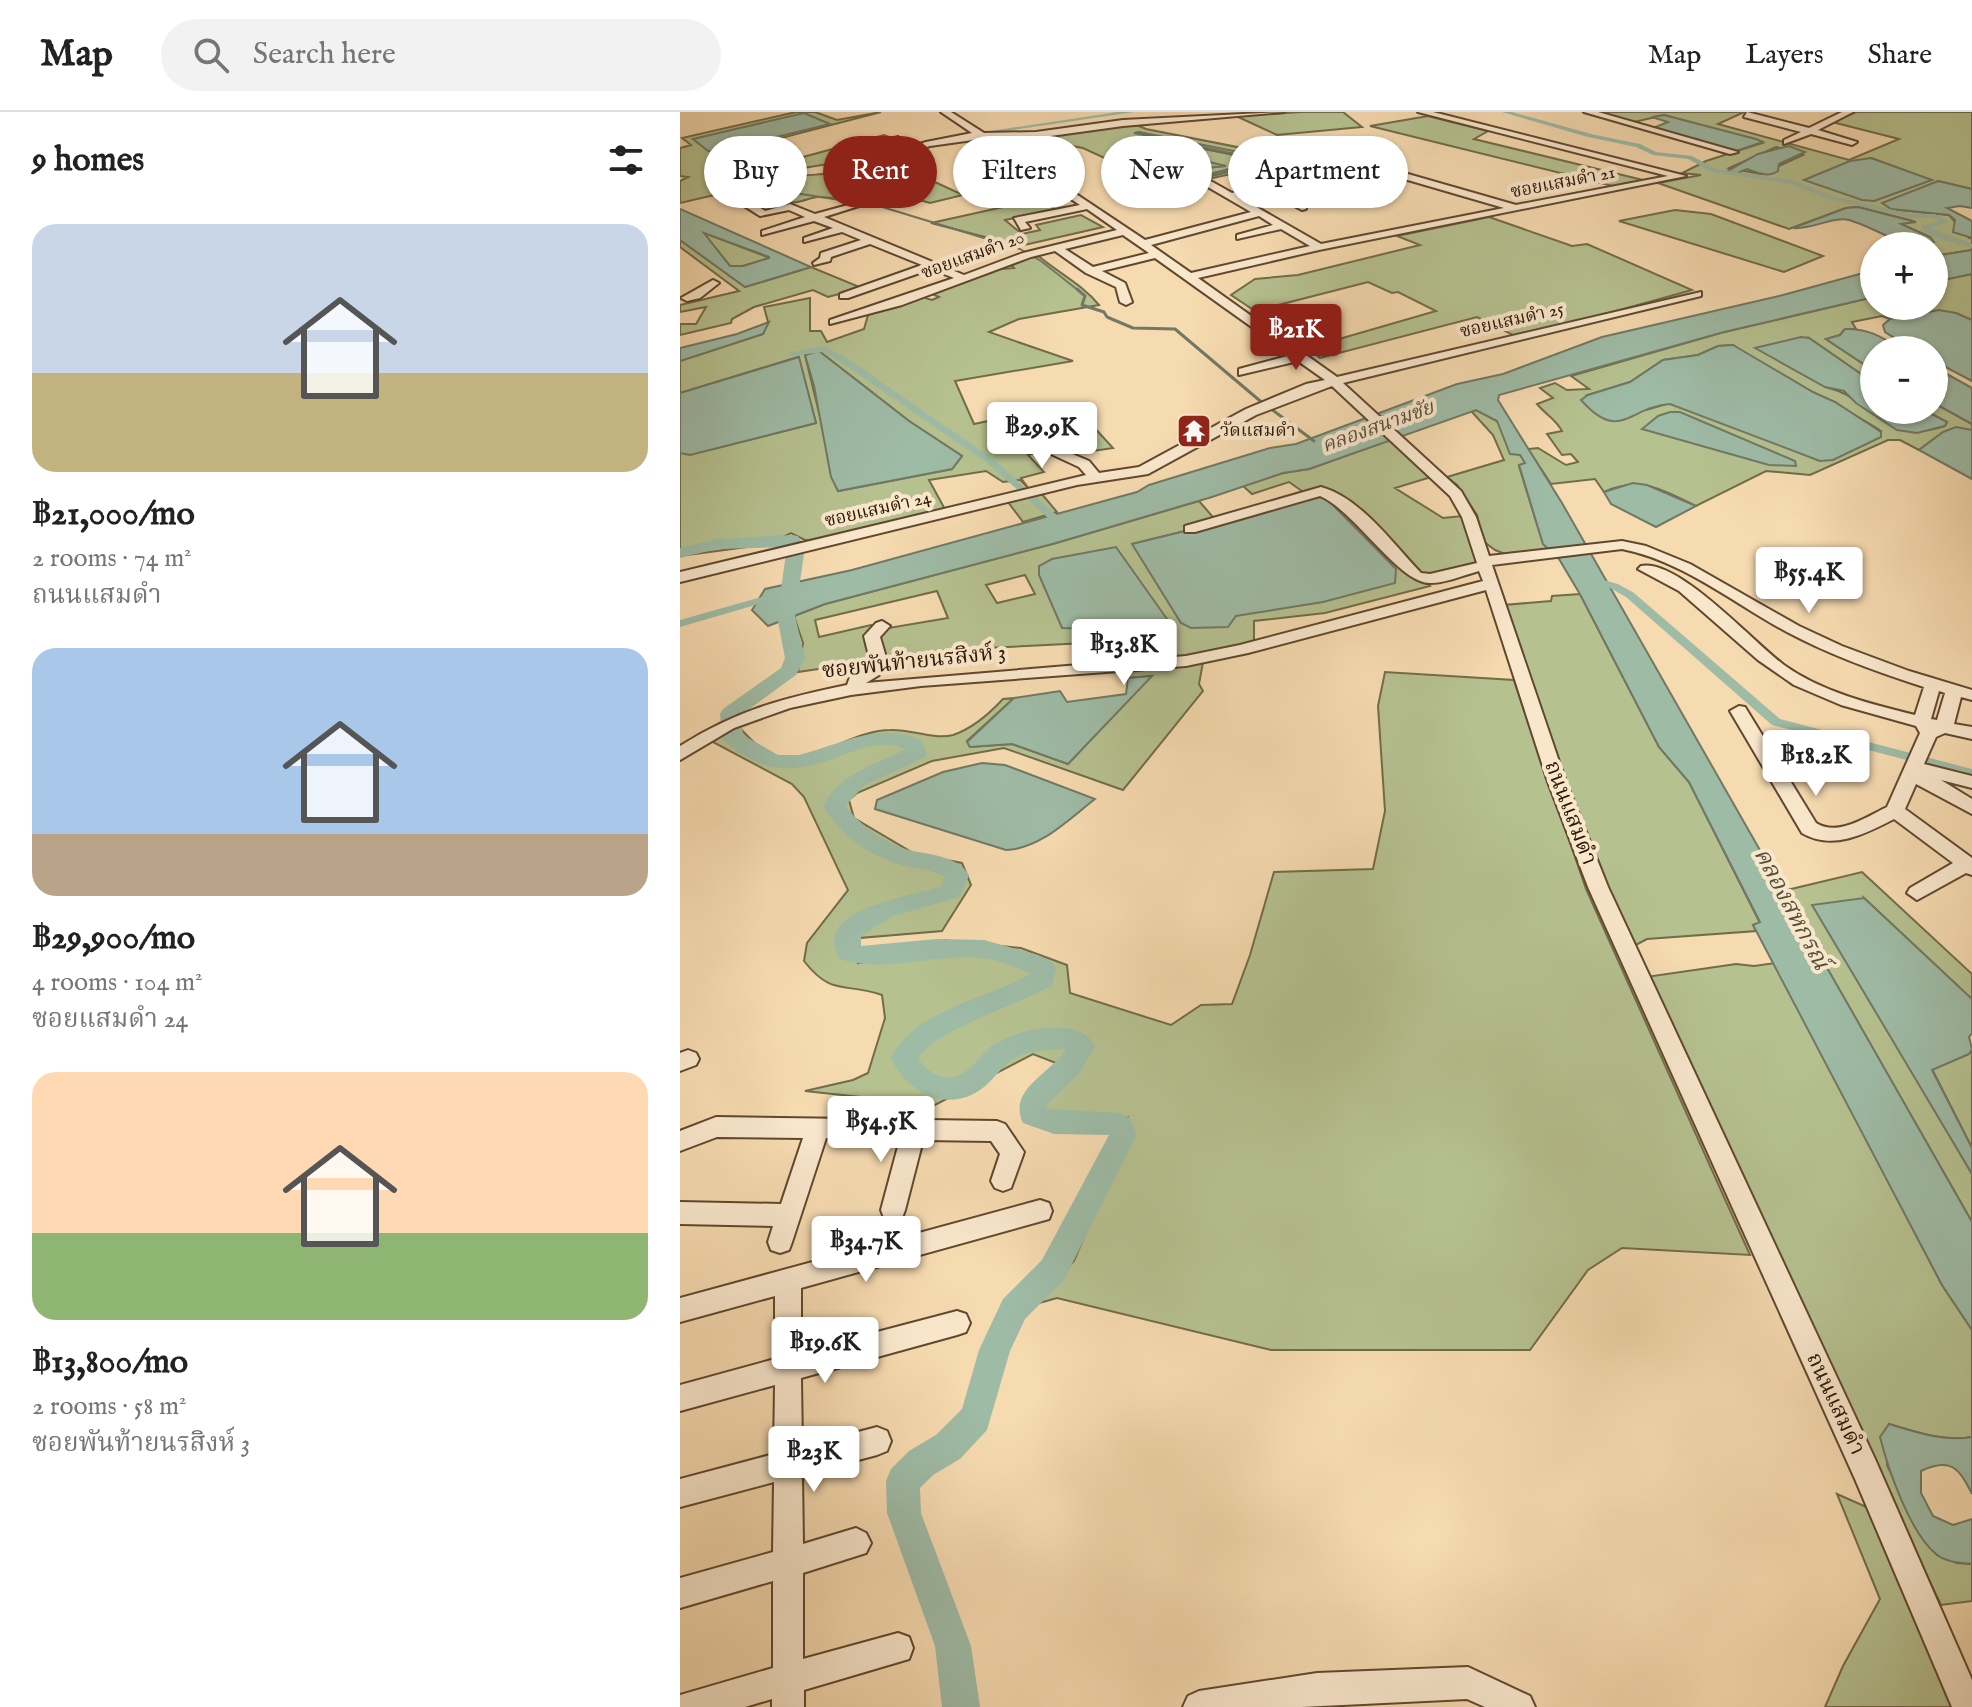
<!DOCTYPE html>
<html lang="en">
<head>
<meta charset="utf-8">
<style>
	:root { --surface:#fff; --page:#f2f2f2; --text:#222; --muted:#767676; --line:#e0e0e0; --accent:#8f2418 }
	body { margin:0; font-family:"IM FELL English","Noto Serif Thai",serif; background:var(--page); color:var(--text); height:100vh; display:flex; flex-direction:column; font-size:30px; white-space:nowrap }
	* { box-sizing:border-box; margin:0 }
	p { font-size:26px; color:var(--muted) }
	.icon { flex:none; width:44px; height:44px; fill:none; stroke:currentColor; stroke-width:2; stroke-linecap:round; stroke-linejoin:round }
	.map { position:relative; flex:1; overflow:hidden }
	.sheet { display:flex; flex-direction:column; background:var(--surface); width:680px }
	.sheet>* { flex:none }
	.top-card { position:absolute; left:24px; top:24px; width:760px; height:72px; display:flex; gap:16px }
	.buttons { position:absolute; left:1180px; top:120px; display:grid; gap:16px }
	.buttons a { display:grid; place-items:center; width:88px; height:88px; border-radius:50%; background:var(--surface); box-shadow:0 2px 6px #0004; font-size:40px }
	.price { position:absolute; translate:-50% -68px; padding:0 18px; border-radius:8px; background:#fff; color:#222; font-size:26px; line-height:52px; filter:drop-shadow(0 2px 4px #0008) }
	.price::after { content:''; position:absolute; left:50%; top:48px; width:24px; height:18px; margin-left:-12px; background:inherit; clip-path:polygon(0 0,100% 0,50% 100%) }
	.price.active { background:var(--accent); color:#fff }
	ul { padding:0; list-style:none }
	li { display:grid; align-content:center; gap:16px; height:424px; padding:0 32px }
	li span { display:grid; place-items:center; height:248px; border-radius:24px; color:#555 }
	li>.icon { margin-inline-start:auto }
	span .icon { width:144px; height:144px; fill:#fffc; stroke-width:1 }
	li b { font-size:34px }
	h2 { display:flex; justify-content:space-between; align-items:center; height:96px; padding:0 32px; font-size:34px }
	.chip { padding:0 28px; border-radius:36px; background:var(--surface); box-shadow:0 2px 6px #0004; font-size:28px; line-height:72px }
	.chip.active { background:var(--accent); color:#fff }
	header { display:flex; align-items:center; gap:48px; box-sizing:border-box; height:112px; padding:0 40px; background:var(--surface); border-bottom:2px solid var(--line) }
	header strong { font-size:38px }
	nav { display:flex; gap:44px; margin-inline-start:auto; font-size:28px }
	.search { width:560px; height:72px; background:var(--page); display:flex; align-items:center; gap:20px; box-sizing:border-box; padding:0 28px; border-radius:44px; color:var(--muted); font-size:30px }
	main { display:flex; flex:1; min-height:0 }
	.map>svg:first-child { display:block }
	.green { fill:#b6c190; stroke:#726c49; stroke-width:2; fill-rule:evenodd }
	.water { fill:#9ebba6; stroke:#717964; stroke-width:2; fill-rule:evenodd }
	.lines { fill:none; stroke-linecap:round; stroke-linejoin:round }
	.stream-far1 { stroke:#717964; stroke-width:2 }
	.stream { stroke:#717964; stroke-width:3 }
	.canal { fill:#9ebba6; fill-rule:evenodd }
	.river { fill:#9ebba6; fill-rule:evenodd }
	.minor-casing { stroke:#60482e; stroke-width:4 }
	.minor { fill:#f9e7cc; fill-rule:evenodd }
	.labels { text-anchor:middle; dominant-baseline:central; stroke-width:8; stroke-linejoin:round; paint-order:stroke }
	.far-street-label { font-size:18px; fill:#2e1702; stroke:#f9e7cc }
	.far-poi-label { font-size:18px; fill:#2e1702; stroke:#f9e7cc; text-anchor:start }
	.far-water-label { font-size:20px; font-style:italic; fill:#55503b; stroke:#f9e7cc }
	.street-label { font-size:22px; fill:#2e1702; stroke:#f9e7cc }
	.water-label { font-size:24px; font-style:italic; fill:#55503b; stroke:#f9e7cc }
</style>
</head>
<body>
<header>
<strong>Map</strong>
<div class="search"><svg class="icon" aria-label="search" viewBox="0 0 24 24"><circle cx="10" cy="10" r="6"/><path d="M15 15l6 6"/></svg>Search here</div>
<nav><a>Map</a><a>Layers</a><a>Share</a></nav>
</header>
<main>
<section class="sheet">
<h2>9 homes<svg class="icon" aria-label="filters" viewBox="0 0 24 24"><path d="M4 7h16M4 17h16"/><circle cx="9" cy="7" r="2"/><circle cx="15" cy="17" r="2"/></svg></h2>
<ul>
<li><span style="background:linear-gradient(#c9d6e8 60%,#c2b280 0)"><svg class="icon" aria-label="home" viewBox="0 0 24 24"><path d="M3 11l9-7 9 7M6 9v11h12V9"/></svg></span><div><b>฿21,000/mo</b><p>2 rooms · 74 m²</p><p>ถนนแสมดำ</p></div></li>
<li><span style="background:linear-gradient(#a9c7e8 75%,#b9a48a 0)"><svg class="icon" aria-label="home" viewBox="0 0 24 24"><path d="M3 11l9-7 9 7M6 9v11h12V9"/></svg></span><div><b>฿29,900/mo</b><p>4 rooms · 104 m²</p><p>ซอยแสมดำ 24</p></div></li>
<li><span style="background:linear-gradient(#ffd9b3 65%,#8fb573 0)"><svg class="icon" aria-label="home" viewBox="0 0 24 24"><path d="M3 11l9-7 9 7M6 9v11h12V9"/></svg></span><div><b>฿13,800/mo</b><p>2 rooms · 58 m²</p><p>ซอยพันท้ายนรสิงห์ 3</p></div></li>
</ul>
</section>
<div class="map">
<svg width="1292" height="1595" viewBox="0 0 1292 1595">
	<rect width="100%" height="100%" fill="#f6dab0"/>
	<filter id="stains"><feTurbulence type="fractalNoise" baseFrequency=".0025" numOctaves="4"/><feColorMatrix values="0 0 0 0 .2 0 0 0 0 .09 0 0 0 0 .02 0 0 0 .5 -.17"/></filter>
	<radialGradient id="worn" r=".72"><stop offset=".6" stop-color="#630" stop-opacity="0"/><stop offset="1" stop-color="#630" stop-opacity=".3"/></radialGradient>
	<g class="green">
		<path d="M116 0H135L157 8 201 0 32 44 64 61 204 23 214 27 154 43 163 48 194 40 203 44 164 55 154 51 105 59C123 70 146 56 164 65 177 62 187 65 199 62L197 59 203 57 195 52 247 42 250 43 230 53 246 66 283 83 250 91 190 74 167 82 171 88 183 92C169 90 150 84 137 85 128 86 115 94 101 89L111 84 102 80 62 86 43 81 0 91V69L8 65 0 64V36L11 33 2 26Z"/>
		<path d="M622 0H663L682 15 597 23 556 4Z"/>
		<path d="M914 0H1064L1038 12 1169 48 1219 27 1152 10 1176 0H1292V77L1258 69 1211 97 1269 103 1289 126H1292V138L1254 144V134L1224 132 1243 133 1250 125 1221 112 1233 109 1178 95 1166 96 1109 117 978 71 1021 63 1002 61 1026 49 1082 31 984 3 950 11ZM1096 35 1123 43 1081 62 1049 56ZM1191 46 1250 68 1194 89 1125 68Z"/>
		<path d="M748 4 808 19 794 27 967 69 933 74 690 14Z"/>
		<path d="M452 11 466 17 618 47 489 76 403 36 344 25ZM458 20 596 48 500 72 485 70 449 52 498 70 585 49 483 29ZM462 33 473 37 545 54 495 59 456 41Z"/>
		<path d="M360 87 375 97 325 108 342 122 360 118 356 113 401 103 423 115 340 134 251 111Z"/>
		<path d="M995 98 1031 102 1143 144 1104 160 939 109Z"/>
		<path d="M809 105 892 134 907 132 1012 178 839 226 797 205 640 246 628 236 756 199 718 180 712 181 688 170 575 199 551 183 575 167 618 163 740 133 717 124Z"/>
		<path d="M22 120 90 146 63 154H50Z"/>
		<path d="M0 128 65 175 131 155 182 176 148 185 133 178 74 195 52 207 51 211 0 223V212H16L26 195 0 200V193L59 179 0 135Z"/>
		<path d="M356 142C377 160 402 172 419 193L339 207 309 220 393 249 275 269 294 312 349 300 359 312 402 302 433 336 413 339 402 328 348 343 364 360 341 366 349 377 340 368 323 370 306 359 249 368 267 401 141 430 125 428 111 421 89 432 0 444V341L33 337 136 311 118 245 0 281V249L83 222 88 210 84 195 130 186V219H141L147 230 184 217 188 203 242 185 252 188 259 185 250 181 311 158 334 156 329 150ZM139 239 229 309 282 344 272 357 158 379 125 243Z"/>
		<path d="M1289 162 1292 164V208L1276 201 1235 202 1210 207 1202 204 1172 210 1176 217H1165L1160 223 1146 227 1194 259V271L1129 226 1145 275C1196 286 1200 335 1265 314L1267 310 1244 298H1254V291L1292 312V318C1269 314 1257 324 1239 338L1220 328H1208L1130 363 1086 359 1016 394C983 378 961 363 924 380L915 367 871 372 848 337 858 336 886 353 898 350 891 342 882 343 867 322 882 319C875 306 866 303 857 292L873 286 860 276 875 271 887 278 909 277 891 264 1044 220 1194 185V194H1254V170ZM1053 233C1099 267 1153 288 1201 319L1140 349 1007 296 990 291 966 298 908 283 950 270 983 248 1018 243 1038 234Z"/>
		<path d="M796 298 817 309 846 351 839 354 863 432 869 437 825 442 815 438 803 429 797 403 777 373 767 365 824 348 813 323 792 300Z"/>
		<path d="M710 328 751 365 715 376 763 406 782 404 799 451 741 465 750 474 645 501 574 509V529L541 538 468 549 459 523 407 522 406 531 266 538 118 560 123 531 114 504 145 492 376 431 519 389 538 411 453 432 501 511 629 384 609 370 572 382 563 374 603 361 629 357ZM345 463 355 482 317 491 306 473ZM257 479 268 506 203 517 191 513 139 525 135 508Z"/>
		<path d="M361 381 377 400 343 410 328 390Z"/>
		<path d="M900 482 979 635 1009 670 1080 811 1073 813 1076 819 967 827 952 835 904 727 824 493 871 489 872 484Z"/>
		<path d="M523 550 519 572 523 579 443 678 324 636 252 649 177 681 169 688 174 706 235 742 282 751 291 773 262 819 180 826 178 851 264 839V828L341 836 387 853 390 881 491 913 521 893 552 892 570 843 594 760 693 757 705 699 698 594 705 560 834 568 906 777 1070 1143 942 1136 908 1158 850 1238H591L377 1186 352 1193 394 1149 427 1071 450 1025 448 1005 376 1006 362 1003 365 982 394 958 353 942 255 993 125 979 173 968 188 961 205 906 202 883C165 870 152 885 124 849L127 831 168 778 124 685 112 672 31 629 59 615C70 627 86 645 104 646 140 648 174 618 211 618 230 617 254 628 273 623 291 617 310 601 323 587L334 586 287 629 290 635 332 632 388 652 470 564 448 566V560Z"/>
		<path d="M1182 760 1292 862V887L1184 786 1233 958 1292 1062V1110L1103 779Z"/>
		<path d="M1095 851 1262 1173 1292 1218V1325C1264 1330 1236 1320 1209 1312L1207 1353 1240 1422 1257 1443 1277 1451 1292 1452V1489L1261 1493 1123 1206 966 865 1056 852 1074 854Z"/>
		<path d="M1292 937V1036L1252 957 1289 942Z"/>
		<path d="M1157 1382 1191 1397 1277 1595H1145L1163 1554 1200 1487Z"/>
	</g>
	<g class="water">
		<path d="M124 1 150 12 35 40 28 39 13 27Z"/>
		<path d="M984 3 1076 27 1083 30 1056 39 973 16 988 10 972 5Z"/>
		<path d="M458 20 598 48 492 72 448 52 452 51 498 70 584 48 454 21Z"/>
		<path d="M462 33 473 37 546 54 495 59 449 36Z"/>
		<path d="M1109 34 1125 40 1099 52 1098 59C1088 66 1078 61 1067 57L1058 61 1046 60 1078 42Z"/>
		<path d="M1191 46 1252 68 1194 89 1182 88 1124 68 1170 49Z"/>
		<path d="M1258 69 1292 77V96L1280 94 1267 96 1292 109V126L1273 120 1275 108 1269 103 1211 97 1202 91Z"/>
		<path d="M1178 95 1236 110 1221 112 1250 125 1254 130C1222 139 1198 116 1169 108 1153 104 1131 118 1113 116L1166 96Z"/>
		<path d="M0 97 131 155 65 175 0 128ZM24 121 89 145V146L63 154H50Z"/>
		<path d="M1292 138V162L1254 170V144Z"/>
		<path d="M1194 158V185L1044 220 819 283 818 288 882 391 1292 1110V1218L1262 1173 1073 813 1080 810 1009 670 979 635 901 484 879 447 863 432 839 353 845 351 840 343 830 342 817 309 796 298 629 357 603 361 532 385 376 431 145 492 88 514 72 498 85 477 172 458 457 380 469 373 590 336 616 332 777 272 823 262 922 225 1103 183Z"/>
		<path d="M1259 198 1276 201 1292 208V269L1254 249V238H1234L1205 220 1203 213 1210 207Z"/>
		<path d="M89 210 83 222 0 249V236L57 222Z"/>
		<path d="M1165 217C1189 216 1203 226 1223 238H1194V259L1146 227 1160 223Z"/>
		<path d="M1121 225 1129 226 1194 271V298H1244L1267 310 1265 314 1237 321 1217 318 1176 291 1164 279 1145 275 1075 236Z"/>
		<path d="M1053 233 1133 280 1155 290 1201 320V325L1153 348 1140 349 990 292C950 294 940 332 901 288L908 283 950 270 983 248 1018 243 1038 234Z"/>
		<path d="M139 239 229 309 282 344 272 357 158 379 151 365 134 274 125 243Z"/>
		<path d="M119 245 136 311 10 343 0 341V281Z"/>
		<path d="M1254 255 1292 276V312L1254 291Z"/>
		<path d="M990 300H1000L1115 349 1116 354 1089 353 962 317 978 304Z"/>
		<path d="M1276 315 1292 318V367L1239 338 1263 320Z"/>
		<path d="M953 371 967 373 1016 394 976 415 931 392 924 380Z"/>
		<path d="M629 384 646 386 716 457 715 471 643 490 556 504 548 515 511 516 501 511 452 432 538 411Z"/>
		<path d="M436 435 487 507 488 515 472 519 382 516 359 463V454L372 447Z"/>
		<path d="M472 564 388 652 332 632 290 635 287 630 334 586 380 579 387 590 446 582 448 566Z"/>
		<path d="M302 651 325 653 415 687C389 707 360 737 326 738L195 697 197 688 263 660Z"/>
		<path d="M1184 786 1292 887V921L1289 925 1292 937 1289 942 1252 958 1292 1036V1062L1132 793Z"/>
		<path d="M1209 1312C1236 1320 1264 1330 1292 1325V1382C1279 1356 1271 1345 1241 1359V1381L1253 1404 1273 1413 1292 1407V1452C1281 1451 1265 1450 1256 1442 1230 1421 1208 1357 1200 1325Z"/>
	</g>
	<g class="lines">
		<path class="stream-far1" d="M57 63 108 80 199 94 340 137 361 149 399 179"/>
		<path class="stream" d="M397 177 405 184 402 193 424 200 427 205 453 216 495 217 579 288 634 329"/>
		<g class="canal">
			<path d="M438 0H454L313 21 310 19Z"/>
			<path d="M822 0H832L911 22 960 32 976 40 1012 44 1036 57 1112 68 1153 84 1231 102H1255L1269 110 1251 116 1292 132V136L1257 126 1242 118V114L1259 109 1254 106H1231L1149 87 1111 72 1032 60 1008 47 973 43 956 35 908 25Z"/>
			<path d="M144 234 168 247 313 347 346 376V380H340L307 351 162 251 143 240 112 244 108 241Z"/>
			<path d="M348 383H354L380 406V410H372L348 387Z"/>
			<path d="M912 465 938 472 954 481 1100 607 1292 657V665L1092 613 946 485 930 476 908 470V466Z"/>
			<path d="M95 481 100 484 99 486 0 515V508Z"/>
		</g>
		<path class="river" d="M112 423 118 424 125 435 115 504 125 546 116 563 61 603 63 623 98 643H119C160 633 201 608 242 629L247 641 244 646 185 673 165 694C180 712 199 727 220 735 242 744 275 740 289 763L280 785 213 804 181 824V834L257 827 304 828 358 843 372 850 376 857 372 873C339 893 255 917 238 947 247 959 259 968 275 965 291 961 300 942 313 933 337 917 399 903 415 934L399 962 367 992V997L439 1001 449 1005 457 1022 384 1168 345 1207 330 1239 307 1318 280 1347 253 1363 240 1376 241 1401 291 1534 300 1595H262L255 1534 207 1401 206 1369 211 1357 229 1339 256 1323 282 1297 299 1238 323 1187 362 1148 429 1023 374 1022 343 1011C327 977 371 962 386 937 371 938 351 938 337 945 323 952 315 966 304 975 269 1003 228 981 211 946 236 896 305 889 350 862 282 823 223 867 159 847 131 794 235 785 262 774L264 765C252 757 237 757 222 753 189 744 161 724 143 694 162 659 193 655 225 637 182 615 129 682 67 645 59 640 48 634 42 626L40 602 43 597 101 556 105 546 97 504 107 435 36 437 0 446V436L36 427Z"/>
		<g class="minor-casing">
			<g id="minor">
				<path d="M261 0H271L304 21 356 20 443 8 604 0 443 14 356 26H312L465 128 571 100 521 71V67H527L552 81 578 75 560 65V61H566L588 73 616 67 602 58 627 50 630 55 615 59 626 65 668 57V61L634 69 656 81V85H650L624 71 596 77 626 93V97L622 98 586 79 559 85 641 132 824 96 690 57 693 52 836 93 988 64 738 0H753L1006 64 639 138 518 166 657 265 1021 180V184L663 271 781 379 796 405 809 444 942 429 966 434 1010 452 1119 514 1162 534 1229 559 1292 578V588L1281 585 1274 612 1292 615V627L1265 621 1256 625 1244 652 1292 664V676L1261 668 1292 687V702L1236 672 1225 697 1292 746V763L1286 761 1237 788 1227 781 1230 776 1273 751 1214 707C1185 722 1153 739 1122 721L1050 599 1059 594 1065 595 1136 711C1158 725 1186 705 1207 695L1240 621 1236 614 1161 593 1114 573 1078 548 999 479 958 457 961 454C998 446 1074 531 1104 553 1142 580 1190 592 1235 603L1244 575C1197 560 1150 543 1107 520 1053 491 1003 449 942 437L812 453 886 670 928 775 1195 1347 1292 1568V1595H1272L1175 1367 908 775 868 670 806 478 568 541 506 554 241 574 171 583 110 596 54 616 0 648V634C58 598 100 587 167 573L170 565 191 552 184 524 196 511 202 509 210 514 200 525 208 552 199 563 186 571 506 544 560 533 803 469 799 459C784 463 766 471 751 471 720 473 675 399 640 384L515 420H505V414L641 375C681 386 713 432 741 461L750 462 797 451 782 405 770 384 652 274 576 303 468 362 397 373 0 470V460L406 363 399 355 371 342V336L376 335 409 349 419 361 459 355 566 297 626 272 645 268 618 249 559 263V257L611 243 475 146 422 159 445 171 452 190 446 193 440 190 436 175 406 161 375 139 351 145 222 193 150 212V208L274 166 251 157 168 186H160V182L242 153 190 132 151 145 150 149 134 153 133 151 140 146 141 141 181 128 162 120 124 130V126L153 116 134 109 82 123V119L125 105 109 98 80 104 50 85V81H56L68 88 96 79 112 85 107 88 96 85 74 92 85 99 110 92 135 102 179 90V94L144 105 284 163 343 141 437 118 407 97 345 110 350 116 341 118 334 106 400 93 300 27 250 34 158 62 153 59 246 30 292 21ZM579 104 593 113 557 123V127L601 117 630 134 511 161 471 133ZM443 123 469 141 413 155 385 137ZM1259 579 1265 581 1257 608 1251 607Z"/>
				<path d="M904 0H918L1058 40 1050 42Z"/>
				<path d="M1067 0 1129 16 1162 0H1173L1138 18 1177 30 1172 33 1131 22 1104 32V28L1121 20 1064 5Z"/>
				<path d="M218 25 221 30 175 42 170 39Z"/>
				<path d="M347 73 362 83V87H356L344 78Z"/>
				<path d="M33 168 39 171 20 186 7 189 1 186Z"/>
				<path d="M8 938 16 941 19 947 16 953 0 959V941Z"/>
				<path d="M36 1005 317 1009 325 1012 344 1040 331 1076 323 1079 315 1076 311 1069 320 1042 311 1029 243 1028 225 1098 222 1106 213 1109 204 1106 201 1098 220 1027 146 1026 112 1130 109 1138 100 1141 91 1138 88 1130 93 1114 0 1112V1090L101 1092 123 1026 37 1025 0 1039V1019Z"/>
				<path d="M360 1088 369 1091 372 1099 369 1107 121 1176V1240L277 1199 286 1202 290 1211 286 1220 277 1223 121 1266 122 1335 197 1315 207 1319 211 1329 207 1339 197 1343 122 1363 123 1432 176 1416 186 1421 191 1431 186 1441 123 1461V1547L218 1521 229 1525 233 1536 229 1547 124 1578V1595H92V1587L65 1595H0V1583L93 1556V1469L0 1496V1466L93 1440 94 1370 0 1395V1367L94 1342 95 1273 0 1299V1273L95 1247V1184L0 1210V1186Z"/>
				<path d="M788 1555 850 1584 855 1595H805L787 1587 621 1595H503L508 1584 519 1579 637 1561Z"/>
			</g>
		</g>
		<use href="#minor" class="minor"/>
	</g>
	<defs>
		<g id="temple-square" transform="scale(1.8)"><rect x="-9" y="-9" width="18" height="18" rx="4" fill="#8f2418" stroke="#f9e7cc"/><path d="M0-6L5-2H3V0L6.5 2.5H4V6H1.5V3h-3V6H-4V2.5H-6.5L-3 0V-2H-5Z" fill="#fff"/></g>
	</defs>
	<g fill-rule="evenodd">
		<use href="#temple-square" x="514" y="319"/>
	</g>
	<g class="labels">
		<g class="far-street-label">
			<text transform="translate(883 71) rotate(-11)">ซอยแสมดำ 21</text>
			<text transform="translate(293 144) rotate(-20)">ซอยแสมดำ 20</text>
			<text transform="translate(832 209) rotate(-13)">ซอยแสมดำ 25</text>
			<text transform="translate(198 398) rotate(-13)">ซอยแสมดำ 24</text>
		</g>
		<g class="far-poi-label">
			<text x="540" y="319">วัดแสมดำ</text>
		</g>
		<g class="far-water-label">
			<text transform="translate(698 315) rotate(-20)">คลองสนามชัย</text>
		</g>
		<g class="street-label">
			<text transform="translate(234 550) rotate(-6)">ซอยพันท้ายนรสิงห์ 3</text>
			<text transform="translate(890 701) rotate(69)">ถนนแสมดำ</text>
			<text transform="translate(1155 1292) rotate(65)">ถนนแสมดำ</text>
		</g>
		<g class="water-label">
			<text transform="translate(1111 797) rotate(62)">คลองสหกรณ์</text>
		</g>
	</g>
	<rect width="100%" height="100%" filter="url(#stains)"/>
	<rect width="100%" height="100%" fill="url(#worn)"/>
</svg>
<div class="buttons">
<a>+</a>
<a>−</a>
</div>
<b class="price active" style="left:616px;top:260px">฿21K</b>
<b class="price" style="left:362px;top:358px">฿29.9K</b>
<b class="price" style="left:1129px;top:503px">฿55.4K</b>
<b class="price" style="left:444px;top:575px">฿13.8K</b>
<b class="price" style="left:1136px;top:686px">฿18.2K</b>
<b class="price" style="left:201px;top:1052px">฿54.5K</b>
<b class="price" style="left:186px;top:1172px">฿34.7K</b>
<b class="price" style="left:145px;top:1273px">฿19.6K</b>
<b class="price" style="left:134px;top:1382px">฿23K</b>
<div class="top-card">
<a class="chip">Buy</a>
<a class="chip active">Rent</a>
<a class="chip">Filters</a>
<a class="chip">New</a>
<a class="chip">Apartment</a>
</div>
</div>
</main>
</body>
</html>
